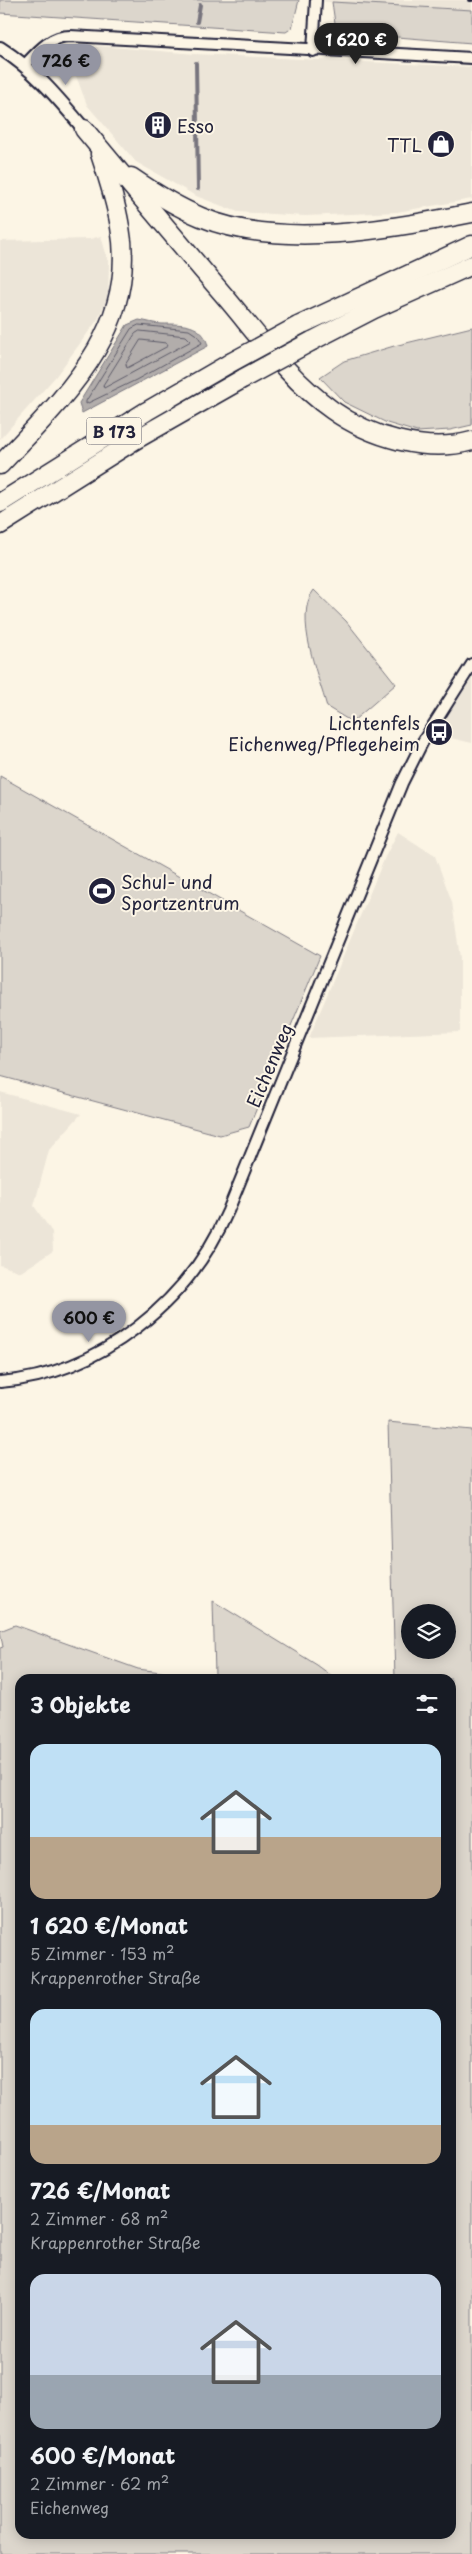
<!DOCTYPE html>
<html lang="de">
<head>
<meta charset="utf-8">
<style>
	:root { --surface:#171b24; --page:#20242c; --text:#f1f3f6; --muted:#9ea1a6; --accent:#9495a2 }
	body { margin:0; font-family:"Playpen Sans",sans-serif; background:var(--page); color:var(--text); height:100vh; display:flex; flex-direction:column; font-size:19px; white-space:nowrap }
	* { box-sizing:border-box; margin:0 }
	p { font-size:16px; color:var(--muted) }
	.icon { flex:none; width:28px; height:28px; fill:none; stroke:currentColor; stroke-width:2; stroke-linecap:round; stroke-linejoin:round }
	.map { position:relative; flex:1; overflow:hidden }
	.drawer { position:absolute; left:15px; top:1674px; width:441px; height:865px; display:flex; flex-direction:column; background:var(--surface); border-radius:15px; box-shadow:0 2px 12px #0003 }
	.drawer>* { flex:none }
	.controls { position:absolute; left:401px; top:1604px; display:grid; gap:10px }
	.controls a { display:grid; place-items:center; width:55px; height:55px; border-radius:50%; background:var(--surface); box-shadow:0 2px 12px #0003; font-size:25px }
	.price { position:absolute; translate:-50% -42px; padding:0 11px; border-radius:18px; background:var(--accent); color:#111; font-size:16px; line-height:32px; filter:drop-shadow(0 1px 2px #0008) }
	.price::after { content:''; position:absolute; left:50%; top:30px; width:15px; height:11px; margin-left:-8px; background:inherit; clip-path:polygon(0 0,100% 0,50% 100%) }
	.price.selected { background:#222; color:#fff }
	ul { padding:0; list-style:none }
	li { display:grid; align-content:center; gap:10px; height:265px; padding:0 15px }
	li span { display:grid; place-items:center; height:155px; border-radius:15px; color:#555 }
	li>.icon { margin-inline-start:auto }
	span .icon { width:90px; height:90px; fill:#fffc; stroke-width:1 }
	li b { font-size:21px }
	h2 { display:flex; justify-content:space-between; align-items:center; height:60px; padding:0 15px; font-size:21px }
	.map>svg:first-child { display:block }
	.built { fill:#ece5d8 }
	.green { fill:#dcd6cc; stroke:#7f7c84; fill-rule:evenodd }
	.water { fill:#b2adab; stroke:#78757e }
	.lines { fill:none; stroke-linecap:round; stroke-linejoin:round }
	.shore { stroke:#5c5a68; stroke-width:1 }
	.stream { stroke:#78757e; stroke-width:4 }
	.minor-casing { stroke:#22223b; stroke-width:14 }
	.tertiary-casing { stroke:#22223b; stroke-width:16 }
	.trunk-casing { stroke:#22223b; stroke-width:21 }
	.minor { stroke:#fcf5e5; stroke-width:10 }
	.tertiary { stroke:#fcf5e5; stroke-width:12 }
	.trunk { stroke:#fcf5e5; stroke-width:18 }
	.rail { stroke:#22223b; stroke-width:4 }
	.trunk-bridge-casing { stroke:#22223b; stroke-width:21; stroke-linecap:butt }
	.trunk-bridge { stroke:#fcf5e5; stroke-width:18 }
	.labels { text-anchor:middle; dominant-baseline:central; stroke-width:4; stroke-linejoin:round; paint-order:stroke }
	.shield { fill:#fcf5e5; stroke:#63616e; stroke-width:1 }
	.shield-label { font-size:16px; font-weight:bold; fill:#22223b }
	.poi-label { font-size:18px; fill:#22223b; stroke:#fcf5e5; text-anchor:start }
	.street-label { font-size:18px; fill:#22223b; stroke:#fcf5e5 }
</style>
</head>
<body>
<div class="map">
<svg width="472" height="2554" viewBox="0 0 472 2554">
	<rect width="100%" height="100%" fill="#fcf5e5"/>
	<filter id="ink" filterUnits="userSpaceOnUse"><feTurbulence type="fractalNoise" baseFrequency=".02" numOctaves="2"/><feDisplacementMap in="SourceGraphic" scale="10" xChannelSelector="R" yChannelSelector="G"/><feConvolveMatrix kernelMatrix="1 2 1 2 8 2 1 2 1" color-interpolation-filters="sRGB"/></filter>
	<g filter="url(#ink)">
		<g class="built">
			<path d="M305 0H472V10L332 2Z"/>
			<path d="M100 46 195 54 472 67V199L397 212 305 216 238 212 196 196 136 162 87 105 67 52Z"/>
			<path d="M101 236 109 264 108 296 98 319 56 376 0 439V241L90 239Z"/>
			<path d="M472 677V743L434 734Z"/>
			<path d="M398 832 435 856 452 902 460 958V1032L309 1038 385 857Z"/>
			<path d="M0 1092 81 1114 49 1150 34 1206 52 1232 53 1251 21 1272 0 1265Z"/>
		</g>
		<g class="green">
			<path d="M0 0H299L292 28 286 32 0 13Z"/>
			<path d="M332 2 472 10V43L347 33 335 23Z"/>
			<path d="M472 327V425L450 430 417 432 387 423 344 402 320 377 344 361 394 346Z"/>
			<path d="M314 590 346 621 396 684 352 722 327 707C319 677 293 616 314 590Z"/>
			<path d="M0 776 320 956 249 1127 220 1135 0 1076Z"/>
			<path d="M388 1422 472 1430V2554H0V1648L3 1647 0 1631 15 1625 138 1669 175 1674 215 1675 213 1601 317 1665 336 1679H20V2534H451V1679H395ZM410 1612H448V1650H410Z"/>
		</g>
		<path class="water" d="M139 320C146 321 155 324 162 324 181 324 203 323 208 346L82 413 79 403 127 325Z"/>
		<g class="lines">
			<g class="shore">
				<path d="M139 325 189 330 198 336 202 343 136 380 86 404V401L131 329Z"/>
				<path d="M140 331 186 336 191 341 104 388 103 385 135 334Z"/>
				<path d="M141 340 166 343 168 346 127 368 126 364Z"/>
			</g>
			<g class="stream">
				<path d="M197 22 200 5"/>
				<path d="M196 63 198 189"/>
			</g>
			<g class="minor-casing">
				<g id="minor">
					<path d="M313 51 316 0"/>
					<path d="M25 65C38 51 50 36 70 36L472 58"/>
					<path d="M0 1382C101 1374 189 1301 228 1211L402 783 422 743 472 664"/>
				</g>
			</g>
			<g class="tertiary-casing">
				<path id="tertiary" d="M0 48C36 71 57 97 84 129"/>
			</g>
			<g class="trunk-casing">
				<g id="trunk">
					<path d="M84 129C132 187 180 244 228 300 260 338 291 381 332 410 370 437 426 454 472 441"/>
					<path d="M131 177C153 192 177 207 201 217 279 250 392 229 472 213"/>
					<path d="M298 326 472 245"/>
					<path d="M312 341 374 309 472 265"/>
					<path d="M0 465C63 398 139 329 120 227 116 202 108 178 100 154"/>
					<path d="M0 503 147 411 230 363"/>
					<path d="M0 525 135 440 244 378"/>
				</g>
			</g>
			<use href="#minor" class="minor"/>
			<use href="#tertiary" class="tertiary"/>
			<use href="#trunk" class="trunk"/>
			<path class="rail" d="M470 0H472"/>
			<g class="trunk-bridge-casing">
				<g id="trunk-bridge">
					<path d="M230 363 298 326"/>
					<path d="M244 378 312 341"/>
				</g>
			</g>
			<use href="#trunk-bridge" class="trunk-bridge"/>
		</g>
	</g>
	<defs>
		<g id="building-disc" transform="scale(1.4375)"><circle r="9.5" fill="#22223b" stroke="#fcf5e5"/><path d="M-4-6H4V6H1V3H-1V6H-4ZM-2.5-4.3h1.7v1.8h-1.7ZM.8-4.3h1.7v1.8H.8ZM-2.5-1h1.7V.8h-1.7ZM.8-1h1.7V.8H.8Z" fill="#fff"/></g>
		<g id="shop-disc" transform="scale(1.4375)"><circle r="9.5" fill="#22223b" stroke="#fcf5e5"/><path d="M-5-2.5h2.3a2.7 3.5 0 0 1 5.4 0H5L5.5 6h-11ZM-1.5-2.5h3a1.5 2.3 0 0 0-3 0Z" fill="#fff"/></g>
		<g id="bus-disc" transform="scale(1.4375)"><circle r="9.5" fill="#22223b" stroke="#fcf5e5"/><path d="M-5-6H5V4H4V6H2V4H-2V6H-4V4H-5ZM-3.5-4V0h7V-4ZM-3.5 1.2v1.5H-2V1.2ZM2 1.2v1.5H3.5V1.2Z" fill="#fff"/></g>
		<g id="stadium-disc" transform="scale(1.4375)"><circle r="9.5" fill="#22223b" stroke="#fcf5e5"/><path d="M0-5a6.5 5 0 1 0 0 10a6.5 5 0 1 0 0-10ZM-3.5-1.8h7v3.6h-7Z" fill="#fff"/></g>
	</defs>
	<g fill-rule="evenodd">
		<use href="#building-disc" x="158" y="125"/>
		<use href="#shop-disc" x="441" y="144"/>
		<use href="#bus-disc" x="439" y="732"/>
		<use href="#stadium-disc" x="102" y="891"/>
	</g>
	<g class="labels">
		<rect class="shield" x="86.5" y="417.5" width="55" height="27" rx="4"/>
		<g class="shield-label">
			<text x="114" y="431">B 173</text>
		</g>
		<g class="poi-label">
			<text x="177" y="125">Esso</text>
			<text x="422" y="144" text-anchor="end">TTL</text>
			<text x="420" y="722" text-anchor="end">Lichtenfels<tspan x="420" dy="21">Eichenweg/Pflegeheim</tspan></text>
			<text x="121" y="881">Schul- und<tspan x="121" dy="21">Sportzentrum</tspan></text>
		</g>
		<g class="street-label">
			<text transform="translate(269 1065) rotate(-67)">Eichenweg</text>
		</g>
	</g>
</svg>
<div class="controls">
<a><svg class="icon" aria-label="layers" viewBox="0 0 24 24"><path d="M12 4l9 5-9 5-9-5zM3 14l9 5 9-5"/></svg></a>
</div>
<b class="price selected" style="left:356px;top:65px">1 620 €</b>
<b class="price" style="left:66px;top:86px">726 €</b>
<b class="price" style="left:89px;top:1343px">600 €</b>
<section class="drawer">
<h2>3 Objekte<svg class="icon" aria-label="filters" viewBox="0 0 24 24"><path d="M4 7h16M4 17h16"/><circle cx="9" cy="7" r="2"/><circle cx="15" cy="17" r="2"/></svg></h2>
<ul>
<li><span style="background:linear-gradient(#bfe0f5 60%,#b9a48a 0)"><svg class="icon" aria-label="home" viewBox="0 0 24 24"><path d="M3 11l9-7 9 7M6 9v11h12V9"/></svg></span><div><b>1 620 €/Monat</b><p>5 Zimmer · 153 m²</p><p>Krappenrother Straße</p></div></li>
<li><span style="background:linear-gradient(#bfe0f5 75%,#b9a48a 0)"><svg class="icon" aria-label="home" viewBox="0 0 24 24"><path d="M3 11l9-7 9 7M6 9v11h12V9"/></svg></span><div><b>726 €/Monat</b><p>2 Zimmer · 68 m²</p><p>Krappenrother Straße</p></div></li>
<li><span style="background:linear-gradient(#c9d6e8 65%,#9aa5b1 0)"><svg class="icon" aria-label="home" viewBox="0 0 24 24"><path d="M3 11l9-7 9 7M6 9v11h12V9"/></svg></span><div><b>600 €/Monat</b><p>2 Zimmer · 62 m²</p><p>Eichenweg</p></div></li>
</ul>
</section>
</div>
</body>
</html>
